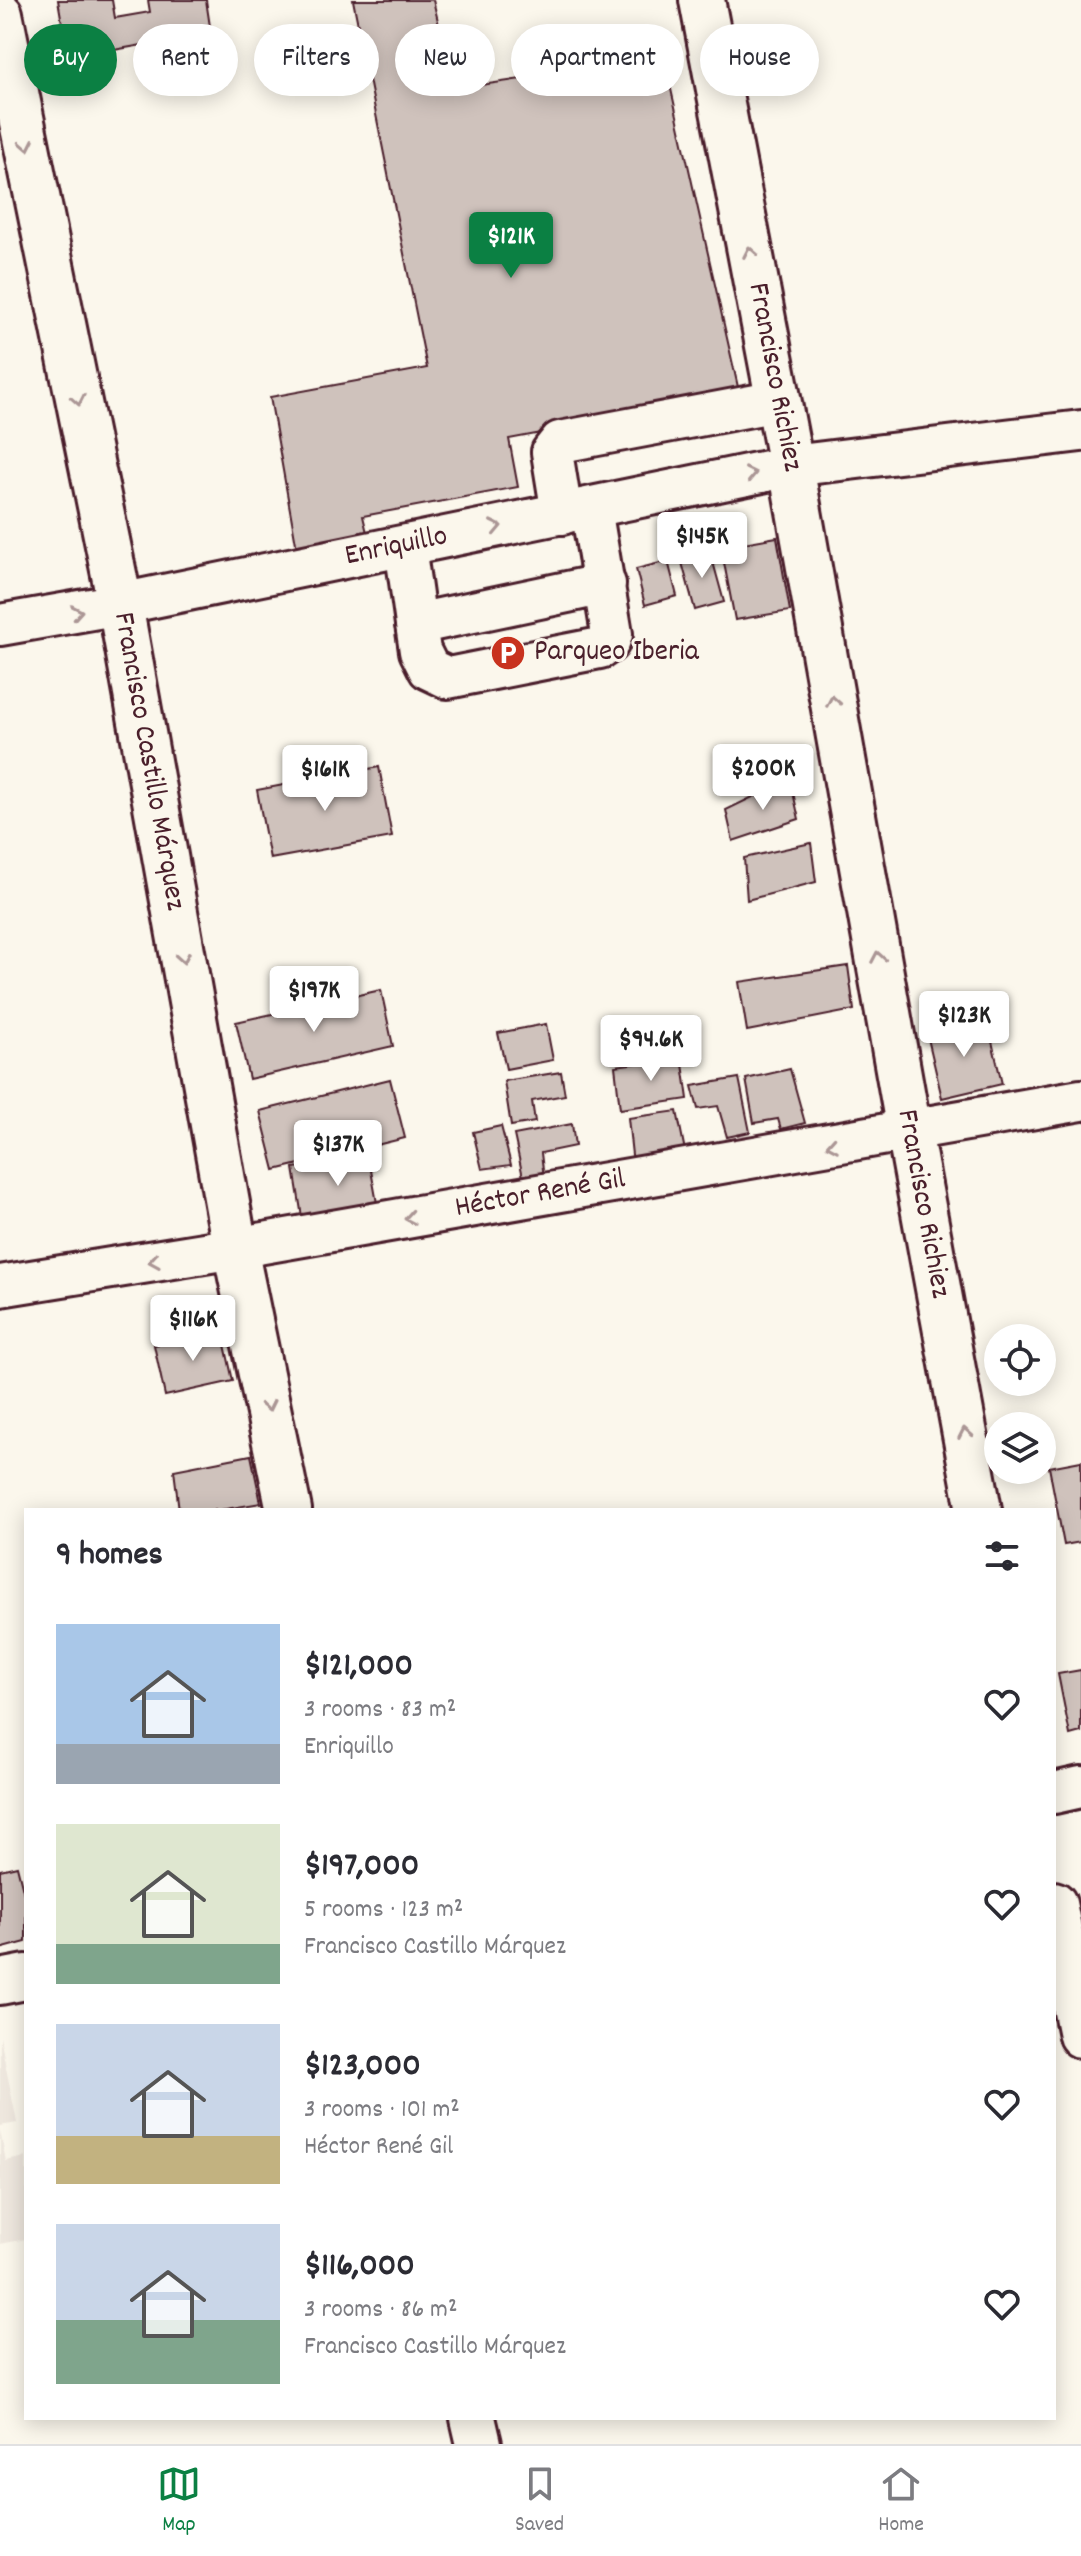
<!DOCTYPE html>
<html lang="en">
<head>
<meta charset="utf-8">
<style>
	:root { --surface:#fff; --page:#f7f7f7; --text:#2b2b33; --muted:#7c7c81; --line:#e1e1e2; --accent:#0b8043 }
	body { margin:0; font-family:Dekko,sans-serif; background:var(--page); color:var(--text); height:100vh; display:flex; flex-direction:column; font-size:30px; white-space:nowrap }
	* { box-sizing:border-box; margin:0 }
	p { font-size:26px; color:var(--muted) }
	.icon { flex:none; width:44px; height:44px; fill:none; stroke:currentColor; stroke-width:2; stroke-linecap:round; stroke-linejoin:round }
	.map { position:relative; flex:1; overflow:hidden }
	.details { position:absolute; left:24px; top:1508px; width:1032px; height:912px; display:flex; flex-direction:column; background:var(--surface); border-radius:0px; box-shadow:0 4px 20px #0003 }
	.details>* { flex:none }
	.guide { position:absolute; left:24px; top:24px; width:1034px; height:72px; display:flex; gap:16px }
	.tools { position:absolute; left:984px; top:1324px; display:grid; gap:16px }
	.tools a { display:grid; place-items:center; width:72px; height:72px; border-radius:50%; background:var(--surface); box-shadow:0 4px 20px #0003; font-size:40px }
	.price { position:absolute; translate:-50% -68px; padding:0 18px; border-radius:8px; background:#fff; color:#222; font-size:26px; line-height:52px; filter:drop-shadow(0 2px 4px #0008) }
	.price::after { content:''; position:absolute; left:50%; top:48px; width:24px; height:18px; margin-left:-12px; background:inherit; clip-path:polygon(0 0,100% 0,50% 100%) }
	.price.on { background:var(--accent); color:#fff }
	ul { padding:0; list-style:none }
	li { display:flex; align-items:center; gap:24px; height:200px; padding:0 32px }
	li span { display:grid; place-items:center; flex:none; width:224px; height:160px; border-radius:0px; color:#555 }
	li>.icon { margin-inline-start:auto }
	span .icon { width:96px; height:96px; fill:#fffc; stroke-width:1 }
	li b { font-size:34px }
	h2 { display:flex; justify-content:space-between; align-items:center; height:96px; padding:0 32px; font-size:34px }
	.tag { padding:0 28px; border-radius:36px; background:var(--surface); box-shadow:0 4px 20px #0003; font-size:28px; line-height:72px }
	.tag.on { background:var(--accent); color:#fff }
	.dock { display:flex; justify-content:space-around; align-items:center; height:112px; border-top:2px solid var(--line); background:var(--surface); font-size:22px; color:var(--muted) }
	.dock a { display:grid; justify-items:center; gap:4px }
	.dock .on { color:var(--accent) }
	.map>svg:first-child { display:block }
	.built { fill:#eee7de }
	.building { fill:#cfc2bc; stroke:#4a1f2b; stroke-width:2 }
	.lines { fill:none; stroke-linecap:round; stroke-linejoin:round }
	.minor-casing { stroke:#4a1f2b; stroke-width:46 }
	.major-casing { stroke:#4a1f2b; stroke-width:50 }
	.minor { stroke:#fbf7ec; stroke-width:40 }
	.major { stroke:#fbf7ec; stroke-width:44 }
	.oneway { stroke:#ab9695 }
	.labels { text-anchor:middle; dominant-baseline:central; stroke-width:6; stroke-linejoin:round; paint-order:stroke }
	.street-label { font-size:30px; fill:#4a1f2b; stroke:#fbf7ec }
	.poi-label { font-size:30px; fill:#4a1f2b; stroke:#fbf7ec; text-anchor:start }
</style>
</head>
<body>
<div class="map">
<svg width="1081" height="2444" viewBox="0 0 1081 2444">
	<rect width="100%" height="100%" fill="#fbf7ec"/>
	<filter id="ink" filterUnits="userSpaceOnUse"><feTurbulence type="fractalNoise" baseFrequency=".0125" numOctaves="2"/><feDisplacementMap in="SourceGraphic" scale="16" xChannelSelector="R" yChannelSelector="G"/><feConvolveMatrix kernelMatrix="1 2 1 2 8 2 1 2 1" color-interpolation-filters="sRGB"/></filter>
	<g filter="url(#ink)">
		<g class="built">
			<path d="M0 2037 17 2123 0 2126Z"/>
			<path d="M0 2131 6 2161 26 2157V2239L0 2244Z"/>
		</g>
		<g class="building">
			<path d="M58 0H112L115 18 150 12 148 0H206L211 33 68 58Z"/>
			<path d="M353 0H433L454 89 664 58 740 396 509 439 518 487 363 516 369 541 298 555 270 397 427 368Z"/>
			<path d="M777 537 790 611 735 620 721 547Z"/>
			<path d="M710 551 724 602 695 610 681 559Z"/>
			<path d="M668 561 677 596 645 605 636 569Z"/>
			<path d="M379 767 392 837 270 859 257 790Z"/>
			<path d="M790 779 799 819 733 841 726 810Z"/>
			<path d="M811 843 816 882 747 900 744 858Z"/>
			<path d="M848 966 854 1010 747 1031 739 982Z"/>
			<path d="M381 990 393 1046 249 1079 236 1022Z"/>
			<path d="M987 1020 1002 1084 942 1098 927 1034Z"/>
			<path d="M546 1024 553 1060 506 1069 498 1033Z"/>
			<path d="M682 1057 688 1099 620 1109 615 1066Z"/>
			<path d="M790 1069 805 1123 781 1129 778 1119 754 1123 746 1079Z"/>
			<path d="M561 1072 565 1095 532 1101 535 1122 511 1126 504 1081Z"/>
			<path d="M739 1078 750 1132 727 1137 718 1106 698 1109 692 1086Z"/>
			<path d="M390 1079 405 1138 275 1170 260 1111Z"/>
			<path d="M677 1111 685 1151 633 1164 628 1118Z"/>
			<path d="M572 1124 575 1146 541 1153 544 1178 523 1177 514 1135Z"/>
			<path d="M501 1126 511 1165 482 1169 473 1132Z"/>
			<path d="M368 1154 379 1214 345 1221 343 1209 302 1217 294 1168Z"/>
			<path d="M222 1331 233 1381 165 1396 154 1345Z"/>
			<path d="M251 1455 261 1503 220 1510H179L174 1470Z"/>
			<path d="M1081 1461V1542L1064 1545 1049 1467Z"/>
			<path d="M1081 1670V1732L1070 1735 1058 1674Z"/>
			<path d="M17 1866 26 1902V1942L0 1949V1870Z"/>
		</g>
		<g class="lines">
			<g class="minor-casing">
				<g id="minor">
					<path d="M591 508 612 634 609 642 600 648 448 678 429 669 420 651 416 624 605 584"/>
					<path d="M562 514 552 452 560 442 778 401"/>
					<path d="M405 546 416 624"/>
					<path id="s1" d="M0 625 120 604 791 466 1081 431"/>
					<path id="s2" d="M0 1286 235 1248 1081 1100"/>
					<path d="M1054 1793 1081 1787"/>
				</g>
			</g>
			<g class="major-casing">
				<g id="major">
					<path id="s3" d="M702 0 791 466 909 1131 979 1510"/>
					<path id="s4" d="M0 14 120 604 235 1248 289 1510"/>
					<path d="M1054 1904 1081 2035"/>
					<path d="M0 1982 26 1977"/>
					<path d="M473 2418 479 2444"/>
				</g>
			</g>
			<use href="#minor" class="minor"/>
			<use href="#major" class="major"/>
		</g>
		<defs><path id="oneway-chevron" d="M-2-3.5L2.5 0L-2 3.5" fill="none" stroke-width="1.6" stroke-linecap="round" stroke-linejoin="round" transform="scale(2)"/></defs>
		<g class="oneway">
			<use href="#oneway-chevron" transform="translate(27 145) rotate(79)"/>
			<use href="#oneway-chevron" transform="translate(750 252) rotate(-101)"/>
			<use href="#oneway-chevron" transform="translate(78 400) rotate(79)"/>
			<use href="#oneway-chevron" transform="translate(751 474) rotate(-12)"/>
			<use href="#oneway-chevron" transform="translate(496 527) rotate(-12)"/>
			<use href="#oneway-chevron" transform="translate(77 612) rotate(-10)"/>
			<use href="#oneway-chevron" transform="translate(833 701) rotate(-100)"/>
			<use href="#oneway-chevron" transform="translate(878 957) rotate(-100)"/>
			<use href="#oneway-chevron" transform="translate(183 958) rotate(80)"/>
			<use href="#oneway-chevron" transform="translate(832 1145) rotate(170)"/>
			<use href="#oneway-chevron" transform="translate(410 1218) rotate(170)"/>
			<use href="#oneway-chevron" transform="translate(154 1261) rotate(171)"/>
			<use href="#oneway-chevron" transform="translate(268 1406) rotate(78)"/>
			<use href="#oneway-chevron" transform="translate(965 1433) rotate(-101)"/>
		</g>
	</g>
	<defs>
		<g id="parking-disc" transform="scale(1.8)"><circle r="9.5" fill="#c8321e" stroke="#fbf7ec"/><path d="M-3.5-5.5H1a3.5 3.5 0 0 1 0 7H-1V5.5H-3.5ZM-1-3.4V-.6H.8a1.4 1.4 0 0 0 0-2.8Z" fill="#fff"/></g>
	</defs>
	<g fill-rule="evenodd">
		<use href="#parking-disc" x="508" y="653"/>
	</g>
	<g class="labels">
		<g class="street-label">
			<text stroke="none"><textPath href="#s3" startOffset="384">Francisco Richiez</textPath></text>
			<text stroke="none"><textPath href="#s1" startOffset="404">Enriquillo</textPath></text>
			<text stroke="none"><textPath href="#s4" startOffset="762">Francisco Castillo Márquez</textPath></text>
			<text stroke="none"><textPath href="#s2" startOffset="548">Héctor René Gil</textPath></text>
			<text stroke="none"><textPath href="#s3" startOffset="1224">Francisco Richiez</textPath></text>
		</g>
		<g class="poi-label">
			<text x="534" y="653">Parqueo Iberia</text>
		</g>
	</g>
</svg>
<div class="tools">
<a><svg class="icon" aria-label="locate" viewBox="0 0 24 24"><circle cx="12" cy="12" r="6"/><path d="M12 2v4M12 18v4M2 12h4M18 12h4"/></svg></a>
<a><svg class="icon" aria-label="layers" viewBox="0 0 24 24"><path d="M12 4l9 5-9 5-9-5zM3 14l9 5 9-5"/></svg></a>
</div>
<b class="price on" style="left:511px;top:280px">$121K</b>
<b class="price" style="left:702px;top:580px">$145K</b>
<b class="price" style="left:763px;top:812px">$200K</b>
<b class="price" style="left:325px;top:813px">$161K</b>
<b class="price" style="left:314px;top:1034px">$197K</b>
<b class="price" style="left:964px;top:1059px">$123K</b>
<b class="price" style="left:651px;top:1083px">$94.6K</b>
<b class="price" style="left:338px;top:1188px">$137K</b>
<b class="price" style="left:193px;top:1363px">$116K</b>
<div class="guide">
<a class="tag on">Buy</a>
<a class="tag">Rent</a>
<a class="tag">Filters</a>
<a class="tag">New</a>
<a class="tag">Apartment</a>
<a class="tag">House</a>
</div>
<section class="details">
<h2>9 homes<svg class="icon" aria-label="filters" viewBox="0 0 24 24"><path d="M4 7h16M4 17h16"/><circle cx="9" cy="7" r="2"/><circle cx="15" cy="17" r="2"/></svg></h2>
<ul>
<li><span style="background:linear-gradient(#a9c7e8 75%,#9aa5b1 0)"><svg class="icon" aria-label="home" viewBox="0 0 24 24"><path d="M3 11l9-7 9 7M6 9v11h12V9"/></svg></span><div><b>$121,000</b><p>3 rooms · 83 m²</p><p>Enriquillo</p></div><svg class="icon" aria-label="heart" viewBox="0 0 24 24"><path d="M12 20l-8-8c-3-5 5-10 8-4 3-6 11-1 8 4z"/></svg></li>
<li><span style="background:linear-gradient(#dfe7d0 75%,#7fa58c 0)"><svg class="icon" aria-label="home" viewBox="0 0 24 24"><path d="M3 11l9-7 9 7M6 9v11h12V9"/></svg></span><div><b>$197,000</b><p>5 rooms · 123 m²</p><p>Francisco Castillo Márquez</p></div><svg class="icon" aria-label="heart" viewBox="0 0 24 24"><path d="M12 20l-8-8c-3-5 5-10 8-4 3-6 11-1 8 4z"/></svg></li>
<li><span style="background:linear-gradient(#c9d6e8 70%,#c2b280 0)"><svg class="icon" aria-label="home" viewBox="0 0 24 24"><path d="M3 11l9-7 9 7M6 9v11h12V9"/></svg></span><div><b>$123,000</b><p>3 rooms · 101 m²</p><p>Héctor René Gil</p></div><svg class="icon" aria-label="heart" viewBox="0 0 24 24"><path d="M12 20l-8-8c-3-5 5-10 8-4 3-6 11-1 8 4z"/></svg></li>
<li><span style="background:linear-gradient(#c9d6e8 60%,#7fa58c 0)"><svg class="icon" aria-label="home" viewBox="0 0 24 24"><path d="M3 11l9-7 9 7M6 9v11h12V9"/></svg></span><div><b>$116,000</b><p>3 rooms · 86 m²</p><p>Francisco Castillo Márquez</p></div><svg class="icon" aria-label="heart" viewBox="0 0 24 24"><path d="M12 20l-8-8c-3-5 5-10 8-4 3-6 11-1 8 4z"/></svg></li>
</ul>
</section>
</div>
<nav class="dock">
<a class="on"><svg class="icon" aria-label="map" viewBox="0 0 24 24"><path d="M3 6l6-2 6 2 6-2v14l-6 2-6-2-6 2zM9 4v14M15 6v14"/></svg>Map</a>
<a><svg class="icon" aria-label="saved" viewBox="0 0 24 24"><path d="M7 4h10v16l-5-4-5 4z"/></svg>Saved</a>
<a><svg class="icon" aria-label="home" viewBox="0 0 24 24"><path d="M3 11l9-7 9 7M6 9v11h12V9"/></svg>Home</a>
</nav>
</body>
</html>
